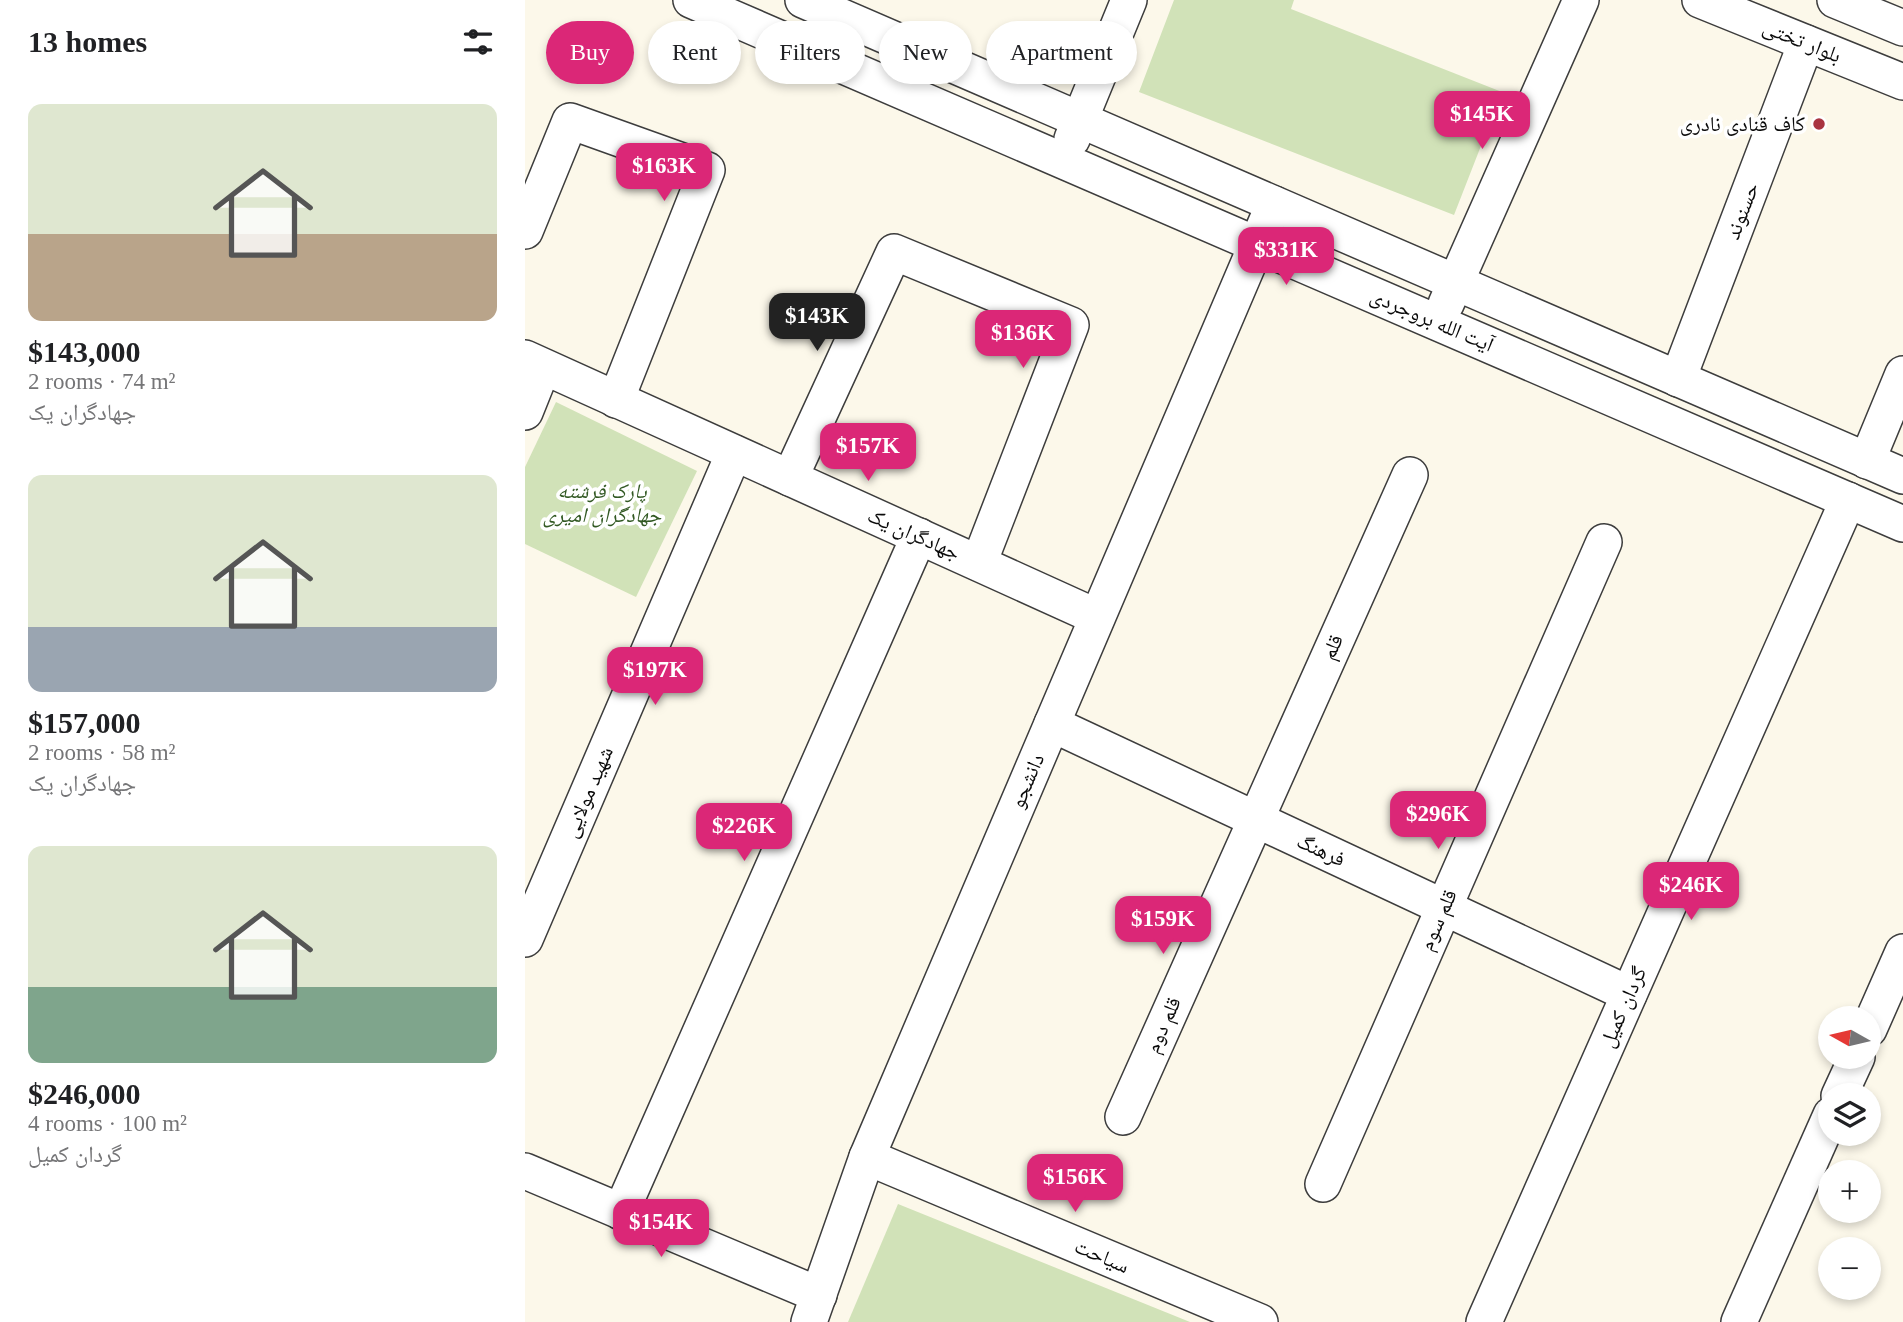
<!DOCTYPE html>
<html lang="en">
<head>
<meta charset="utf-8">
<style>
	:root { --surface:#fff; --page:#f6f6f6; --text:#202124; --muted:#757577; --accent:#db2777 }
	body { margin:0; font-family:"Times New Roman","Noto Naskh Arabic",serif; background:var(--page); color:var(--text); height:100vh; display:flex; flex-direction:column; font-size:26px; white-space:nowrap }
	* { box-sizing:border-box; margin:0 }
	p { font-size:23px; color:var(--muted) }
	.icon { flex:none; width:38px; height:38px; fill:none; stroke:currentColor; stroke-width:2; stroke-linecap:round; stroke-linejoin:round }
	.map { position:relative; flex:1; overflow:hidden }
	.panel { display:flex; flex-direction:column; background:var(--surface); width:525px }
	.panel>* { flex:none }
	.banner { position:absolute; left:21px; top:21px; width:665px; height:63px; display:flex; gap:14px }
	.needle { width:46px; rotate:278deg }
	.buttons { position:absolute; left:1293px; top:1006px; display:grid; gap:14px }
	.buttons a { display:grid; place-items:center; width:63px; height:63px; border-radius:50%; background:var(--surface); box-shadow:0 4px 10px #0003; font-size:35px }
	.price { position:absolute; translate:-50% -60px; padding:0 16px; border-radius:14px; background:var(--accent); color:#fff; font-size:23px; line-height:46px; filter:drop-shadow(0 2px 4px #0008) }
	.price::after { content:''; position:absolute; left:50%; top:42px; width:21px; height:16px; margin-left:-10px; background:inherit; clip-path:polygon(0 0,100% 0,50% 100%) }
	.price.selected { background:#222; color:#fff }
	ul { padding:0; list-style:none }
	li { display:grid; align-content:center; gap:14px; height:371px; padding:0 28px }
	li span { display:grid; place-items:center; height:217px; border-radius:14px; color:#555 }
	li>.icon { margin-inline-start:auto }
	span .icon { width:126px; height:126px; fill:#fffc; stroke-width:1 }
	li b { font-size:30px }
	h2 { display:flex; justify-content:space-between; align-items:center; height:84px; padding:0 28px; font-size:30px }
	.pill { padding:0 24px; border-radius:32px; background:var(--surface); box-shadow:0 4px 10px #0003; font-size:24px; line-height:63px }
	.pill.selected { background:var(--accent); color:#fff }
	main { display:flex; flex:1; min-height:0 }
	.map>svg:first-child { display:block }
	.green { fill:#d1e2b8 }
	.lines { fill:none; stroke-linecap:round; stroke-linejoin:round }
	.minor-casing { stroke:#3d3d3d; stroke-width:38 }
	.minor { stroke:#fff; stroke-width:35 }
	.poi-dot { fill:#a93441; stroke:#fff; stroke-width:2.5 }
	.labels { text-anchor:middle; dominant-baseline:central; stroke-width:7; stroke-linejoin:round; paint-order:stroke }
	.street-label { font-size:21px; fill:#0a0a0a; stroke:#fff }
	.poi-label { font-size:21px; fill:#0a0a0a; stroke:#fff; text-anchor:end }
	.park-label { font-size:21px; font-style:italic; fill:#325923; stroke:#fff }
</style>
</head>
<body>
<main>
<section class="panel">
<h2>13 homes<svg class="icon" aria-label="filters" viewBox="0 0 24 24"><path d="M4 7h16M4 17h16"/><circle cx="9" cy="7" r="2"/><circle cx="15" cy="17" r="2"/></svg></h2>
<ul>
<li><span style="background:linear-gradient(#dfe7d0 60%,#b9a48a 0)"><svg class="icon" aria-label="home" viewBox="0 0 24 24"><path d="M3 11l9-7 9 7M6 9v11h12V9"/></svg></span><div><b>$143,000</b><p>2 rooms · 74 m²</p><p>جهادگران یک</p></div></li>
<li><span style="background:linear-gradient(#dfe7d0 70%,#9aa5b1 0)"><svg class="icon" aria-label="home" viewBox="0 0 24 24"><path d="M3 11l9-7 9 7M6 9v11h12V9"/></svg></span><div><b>$157,000</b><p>2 rooms · 58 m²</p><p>جهادگران یک</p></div></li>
<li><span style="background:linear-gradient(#dfe7d0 65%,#7fa58c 0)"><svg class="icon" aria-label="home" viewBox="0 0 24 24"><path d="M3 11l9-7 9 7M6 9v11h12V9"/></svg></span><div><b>$246,000</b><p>4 rooms · 100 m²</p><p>گردان کمیل</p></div></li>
</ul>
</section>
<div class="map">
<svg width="1378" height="1322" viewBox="0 0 1378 1322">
	<rect width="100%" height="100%" fill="#fcf8ea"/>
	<g class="green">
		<path d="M649 0H769L766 9 977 92 929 215 614 92Z"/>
		<path d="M31 402 172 471 111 597 0 544V467Z"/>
		<path d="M373 1204 665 1322H323Z"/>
	</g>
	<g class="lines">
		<g class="minor-casing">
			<g id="minor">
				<path d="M166 0 1378 524"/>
				<path d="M278 0 1378 476"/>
				<path d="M1175 0 1378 82"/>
				<path d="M1310 0 1378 28"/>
				<path d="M547 139 604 0"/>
				<path d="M0 231 45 121 182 170 91 400"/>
				<path d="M921 304 1056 0"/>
				<path d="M0 358 572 617"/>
				<path d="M1153 379 1281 43"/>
				<path d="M0 412 18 367"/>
				<path d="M1342 461 1378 374"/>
				<path d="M265 478 369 252 546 325 454 563"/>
				<path d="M527 724 1104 994"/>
				<path d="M0 939 209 453"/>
				<path d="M1344 1029 1378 952"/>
				<path d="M1314 1096 1332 1057"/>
				<path d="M598 1117 885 475"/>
				<path d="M342 1157 735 1322"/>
				<path d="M0 1171 294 1295"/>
				<path d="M798 1184 1079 542"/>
				<path d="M96 1212 394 536"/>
				<path d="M284 1322 342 1157 749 204"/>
				<path d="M959 1322 1323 500"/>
				<path d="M1214 1322 1306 1115"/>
			</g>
		</g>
		<use href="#minor" class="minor"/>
	</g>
	<circle class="poi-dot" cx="1294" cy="124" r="7"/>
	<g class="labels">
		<g class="street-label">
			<text transform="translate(1277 41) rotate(22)">بلوار تختی</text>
			<text transform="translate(1217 211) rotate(-69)">حسنوند</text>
			<text transform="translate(907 320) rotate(23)">آیت الله بروجردی</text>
			<text transform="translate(389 534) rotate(24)">جهادگران یک</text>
			<text transform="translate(807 647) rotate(-66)">قلم</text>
			<text transform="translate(502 781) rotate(-67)">دانشجو</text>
			<text transform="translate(63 792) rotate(-67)">شهید مولایی</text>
			<text transform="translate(796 850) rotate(25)">فرهنگ</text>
			<text transform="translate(913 920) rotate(-66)">قلم سوم</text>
			<text transform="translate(1098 1007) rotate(-66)">گردان کمیل</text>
			<text transform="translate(638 1025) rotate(-66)">قلم دوم</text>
			<text transform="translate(577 1256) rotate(23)">سیاحت</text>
		</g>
		<g class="poi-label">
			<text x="1280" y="124">کاف قنادی نادری</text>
		</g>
		<g class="park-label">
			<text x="77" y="491">پارک فرشته<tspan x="77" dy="24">جهادگران امیری</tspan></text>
		</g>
	</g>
</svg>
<div class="buttons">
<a><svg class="needle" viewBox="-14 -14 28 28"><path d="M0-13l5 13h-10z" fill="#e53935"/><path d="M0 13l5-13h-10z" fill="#757577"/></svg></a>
<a><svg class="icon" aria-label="layers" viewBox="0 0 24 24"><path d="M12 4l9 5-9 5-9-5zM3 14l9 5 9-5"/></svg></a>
<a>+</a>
<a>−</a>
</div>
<b class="price" style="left:957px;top:151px">$145K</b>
<b class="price" style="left:139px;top:203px">$163K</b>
<b class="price" style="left:761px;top:287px">$331K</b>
<b class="price selected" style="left:292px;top:353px">$143K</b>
<b class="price" style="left:498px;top:370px">$136K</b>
<b class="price" style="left:343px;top:483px">$157K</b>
<b class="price" style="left:130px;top:707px">$197K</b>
<b class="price" style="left:913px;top:851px">$296K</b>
<b class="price" style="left:219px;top:863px">$226K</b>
<b class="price" style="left:1166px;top:922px">$246K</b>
<b class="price" style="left:638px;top:956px">$159K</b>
<b class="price" style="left:550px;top:1214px">$156K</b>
<b class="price" style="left:136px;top:1259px">$154K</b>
<div class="banner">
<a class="pill selected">Buy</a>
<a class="pill">Rent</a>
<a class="pill">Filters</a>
<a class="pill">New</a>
<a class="pill">Apartment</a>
</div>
</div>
</main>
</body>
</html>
